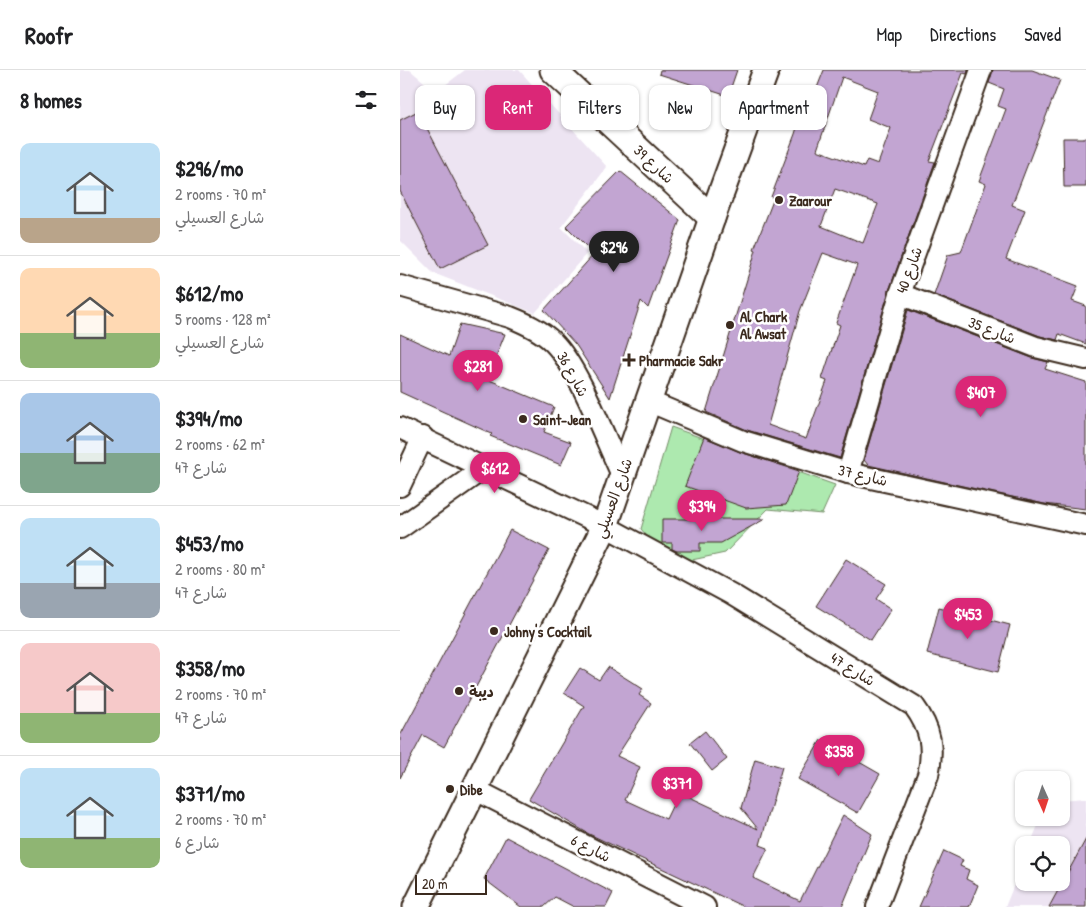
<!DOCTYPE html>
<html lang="en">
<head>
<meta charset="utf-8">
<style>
	:root { --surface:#fff; --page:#f2f2f2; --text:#202124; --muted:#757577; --line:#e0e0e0; --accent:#db2777 }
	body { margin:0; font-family:"Patrick Hand","Playpen Sans Arabic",sans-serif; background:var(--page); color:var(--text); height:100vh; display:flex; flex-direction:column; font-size:19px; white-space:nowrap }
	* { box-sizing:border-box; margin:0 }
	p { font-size:16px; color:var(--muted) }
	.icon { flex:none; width:28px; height:28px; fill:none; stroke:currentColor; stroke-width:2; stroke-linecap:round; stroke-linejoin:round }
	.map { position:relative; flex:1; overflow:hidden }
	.drawer { display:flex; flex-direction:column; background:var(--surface); width:400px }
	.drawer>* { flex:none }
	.hud { position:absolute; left:15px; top:15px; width:475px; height:45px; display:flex; gap:10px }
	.needle { width:32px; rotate:177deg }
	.buttons { position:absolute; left:615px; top:701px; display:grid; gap:10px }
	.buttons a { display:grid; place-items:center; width:55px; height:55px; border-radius:10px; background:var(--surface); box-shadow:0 1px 4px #0004; font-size:25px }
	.scale { position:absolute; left:15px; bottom:12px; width:72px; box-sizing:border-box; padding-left:5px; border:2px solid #3b2a1e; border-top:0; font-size:14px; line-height:18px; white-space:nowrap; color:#3b2a1e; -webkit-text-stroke:4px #fff; paint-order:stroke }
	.price { position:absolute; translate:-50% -42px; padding:0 11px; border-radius:18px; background:var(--accent); color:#fff; font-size:16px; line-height:32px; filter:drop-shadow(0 1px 2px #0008) }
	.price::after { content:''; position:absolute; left:50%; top:30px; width:15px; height:11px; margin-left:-8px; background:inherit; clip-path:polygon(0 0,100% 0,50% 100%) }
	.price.current { background:#222; color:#fff }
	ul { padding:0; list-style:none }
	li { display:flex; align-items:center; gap:15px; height:125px; padding:0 20px }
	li+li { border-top:1px solid var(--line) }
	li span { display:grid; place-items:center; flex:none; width:140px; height:100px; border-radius:10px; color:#555 }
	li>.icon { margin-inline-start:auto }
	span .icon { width:60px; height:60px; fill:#fffc; stroke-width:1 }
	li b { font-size:21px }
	h2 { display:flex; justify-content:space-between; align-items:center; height:60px; padding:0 20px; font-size:21px }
	.tag { padding:0 18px; border-radius:10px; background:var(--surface); box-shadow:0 1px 4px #0004; font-size:18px; line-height:45px }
	.tag.current { background:var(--accent); color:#fff }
	header { display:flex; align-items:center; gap:30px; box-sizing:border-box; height:70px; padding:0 25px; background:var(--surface); border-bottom:1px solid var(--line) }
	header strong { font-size:24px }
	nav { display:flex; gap:28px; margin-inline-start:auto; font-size:18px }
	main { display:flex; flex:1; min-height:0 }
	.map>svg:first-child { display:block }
	.built { fill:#ede4f2 }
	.green { fill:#ade9af; stroke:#748a66 }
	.building { fill:#c2a5d2; stroke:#3b2a1e; fill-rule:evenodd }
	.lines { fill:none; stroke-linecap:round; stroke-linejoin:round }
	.minor-casing { stroke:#3b2a1e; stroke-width:24 }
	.tertiary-casing { stroke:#3b2a1e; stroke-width:29 }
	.minor { stroke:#fff; stroke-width:20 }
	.tertiary { stroke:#fff; stroke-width:25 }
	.poi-dot { fill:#3b2a1e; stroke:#fff; stroke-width:2 }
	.labels { text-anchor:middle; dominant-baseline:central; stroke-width:5; stroke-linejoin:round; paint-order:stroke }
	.street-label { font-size:15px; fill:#3b2a1e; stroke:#fff }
	.poi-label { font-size:15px; font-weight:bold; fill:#3b2a1e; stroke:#fff; text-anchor:start }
</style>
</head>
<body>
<header>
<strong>Roofr</strong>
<nav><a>Map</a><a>Directions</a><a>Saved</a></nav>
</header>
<main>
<section class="drawer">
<h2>8 homes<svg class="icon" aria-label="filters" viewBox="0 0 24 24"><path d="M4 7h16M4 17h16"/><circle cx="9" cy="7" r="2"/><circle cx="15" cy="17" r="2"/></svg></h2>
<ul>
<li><span style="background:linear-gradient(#bfe0f5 75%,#b9a48a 0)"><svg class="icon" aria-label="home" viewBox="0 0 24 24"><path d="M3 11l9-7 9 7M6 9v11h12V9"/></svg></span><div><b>$296/mo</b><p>2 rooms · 70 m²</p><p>شارع العسيلي</p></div></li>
<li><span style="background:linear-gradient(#ffd9b3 65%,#8fb573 0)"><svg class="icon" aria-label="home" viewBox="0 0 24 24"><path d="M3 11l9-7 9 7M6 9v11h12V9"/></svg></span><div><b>$612/mo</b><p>5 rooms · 128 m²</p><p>شارع العسيلي</p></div></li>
<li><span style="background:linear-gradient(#a9c7e8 60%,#7fa58c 0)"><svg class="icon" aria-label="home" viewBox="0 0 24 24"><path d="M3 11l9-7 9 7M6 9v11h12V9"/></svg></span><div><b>$394/mo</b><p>2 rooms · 62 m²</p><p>شارع 47</p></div></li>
<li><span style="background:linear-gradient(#bfe0f5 65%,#9aa5b1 0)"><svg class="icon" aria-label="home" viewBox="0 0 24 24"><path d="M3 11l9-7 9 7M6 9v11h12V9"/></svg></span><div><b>$453/mo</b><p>2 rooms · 80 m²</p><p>شارع 47</p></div></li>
<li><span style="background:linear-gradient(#f6c9c9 70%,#8fb573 0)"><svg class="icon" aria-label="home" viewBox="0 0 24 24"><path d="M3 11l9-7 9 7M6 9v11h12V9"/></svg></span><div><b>$358/mo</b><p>2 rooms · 70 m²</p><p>شارع 47</p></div></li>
<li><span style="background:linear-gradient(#bfe0f5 70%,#8fb573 0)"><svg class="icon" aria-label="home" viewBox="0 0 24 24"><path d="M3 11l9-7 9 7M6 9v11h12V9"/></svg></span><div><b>$371/mo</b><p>2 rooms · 70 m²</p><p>شارع 6</p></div></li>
</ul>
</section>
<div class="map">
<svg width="686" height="837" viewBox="0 0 686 837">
	<rect width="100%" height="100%" fill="#fff"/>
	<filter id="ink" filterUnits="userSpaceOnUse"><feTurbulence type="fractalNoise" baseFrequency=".02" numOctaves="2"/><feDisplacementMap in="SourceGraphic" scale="10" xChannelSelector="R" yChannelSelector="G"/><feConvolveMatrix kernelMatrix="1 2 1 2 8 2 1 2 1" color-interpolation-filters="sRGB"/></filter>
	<g filter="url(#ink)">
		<g class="built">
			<path d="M0 0H10L36 22 65 0H119L207 97 161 157 187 183 135 243 33 203 0 170Z"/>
			<path d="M686 728V837H605L624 790V812H661V775H630L641 748H661V730Z"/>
		</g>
		<path class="green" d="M271 357 435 415 422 444 368 439 325 483 292 490 258 479 241 459Z"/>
		<g class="building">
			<path d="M260 0H337L328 26 259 4Z"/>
			<path d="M424 0H568L567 4 563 3 529 91 535 92 489 221 440 388 347 360 306 342 356 180 354 179 374 128 371 127 395 64 408 21 415 23ZM442 7 478 21 468 49 491 58 478 94 467 90 464 97 417 80ZM435 119 478 134 463 173 421 156ZM423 183 457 195 436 253 440 255 422 309 427 311 406 369 368 355 400 241Z"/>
			<path d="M593 0H632L660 10 612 135 625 140 606 189 678 216 672 231 686 236V274L659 264 657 270 640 266 534 225 548 185 561 182 586 114 579 111 606 39 598 36 604 19 589 13Z"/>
			<path d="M18 41 88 175 40 199 0 121V50Z"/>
			<path d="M663 68H686V117H664Z"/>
			<path d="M220 101 280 150 248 238 241 231 210 328 176 275 144 240 194 184 166 156Z"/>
			<path d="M508 240 632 288 648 292 645 299 686 312V439L644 434 468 395 464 390Z"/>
			<path d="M60 254 105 264 87 309 154 337 144 362 171 372 161 395 90 366 92 364 0 322V264L49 286Z"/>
			<path d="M304 367 340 382 399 401 386 435 346 438 285 416Z"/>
			<path d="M262 449H365L321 473H300V481H277L272 479V473H262Z"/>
			<path d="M110 460 149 480 44 677 23 665 0 708V666Z"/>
			<path d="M446 489 486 514 476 529 491 539 471 570 416 536Z"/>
			<path d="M539 537 610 555 598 602 527 584Z"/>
			<path d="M208 597 243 619 239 625 251 633 217 686 240 697 225 730 266 749 279 722 358 759 341 738 355 689 382 697 360 775 368 778 353 808 400 831 443 745 472 764 442 837H344L189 764 129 729 184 636 164 623 180 598 199 610Z"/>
			<path d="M305 661 327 689 312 701 290 673Z"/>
			<path d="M421 670 480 704 458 743 398 709Z"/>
			<path d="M106 767 213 823 206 837H174L155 827 144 837H121L84 809Z"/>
			<path d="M686 769V837H649Z"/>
			<path d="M544 781 563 790 560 796 569 800 566 809 578 815 569 837H519Z"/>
		</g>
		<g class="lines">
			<g class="minor-casing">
				<g id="minor">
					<path d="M0 216 110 247C125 253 141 260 153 272 179 298 205 369 222 405"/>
					<path d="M500 224 636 277 686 289"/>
					<path d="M248 331 343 371 448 403 686 455"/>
					<path d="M0 358 205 456 331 524 514 636C531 659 534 678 528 705L477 837"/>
					<path d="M448 403 500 224 581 0"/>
					<path d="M0 416 23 367"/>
					<path d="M0 458 83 399"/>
					<path d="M76 720 305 837"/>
				</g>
			</g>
			<g class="tertiary-casing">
				<g id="tertiary">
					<path d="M153 0 312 148"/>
					<path d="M16 837 205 456 312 148 366 0"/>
				</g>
			</g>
			<use href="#minor" class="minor"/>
			<use href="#tertiary" class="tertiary"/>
		</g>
	</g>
	<g class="poi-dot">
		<circle cx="379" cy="130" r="5"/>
		<circle cx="330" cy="255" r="5"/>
		<path d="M226.5 282.5h5v5h5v5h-5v5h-5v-5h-5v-5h5z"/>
		<circle cx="123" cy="349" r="5"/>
		<circle cx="94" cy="561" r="5"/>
		<circle cx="59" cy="621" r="5"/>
		<circle cx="50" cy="719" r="5"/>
	</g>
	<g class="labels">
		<g class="street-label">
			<text transform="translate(254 94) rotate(43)">شارع 39</text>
			<text transform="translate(509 200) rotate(-70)">شارع 40</text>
			<text transform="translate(592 260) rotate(21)">شارع 35</text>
			<text transform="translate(173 304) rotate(61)">شارع 36</text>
			<text transform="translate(463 405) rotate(13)">شارع 37</text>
			<text transform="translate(213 428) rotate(-70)">شارع العسيلي</text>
			<text transform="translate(453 599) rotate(32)">شارع 47</text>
			<text transform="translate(191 778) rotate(27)">شارع 6</text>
		</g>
		<g class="poi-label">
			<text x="389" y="130">Zaarour</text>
			<text x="340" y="246">Al Chark<tspan x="340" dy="17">Al Awsat</tspan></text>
			<text x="239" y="290">Pharmacie Sakr</text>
			<text x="133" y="349">Saint-Jean</text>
			<text x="104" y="561">Johny's Cocktail</text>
			<text x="69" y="621">ديبة</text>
			<text x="60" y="719">Dibe</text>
		</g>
	</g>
</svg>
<div class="buttons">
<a><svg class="needle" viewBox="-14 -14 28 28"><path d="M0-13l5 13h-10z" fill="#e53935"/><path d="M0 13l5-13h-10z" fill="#757577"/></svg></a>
<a><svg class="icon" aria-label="locate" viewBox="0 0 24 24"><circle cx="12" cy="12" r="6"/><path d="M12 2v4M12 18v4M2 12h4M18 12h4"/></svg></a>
</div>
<div class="scale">20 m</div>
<b class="price current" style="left:214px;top:203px">$296</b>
<b class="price" style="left:78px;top:322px">$281</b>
<b class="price" style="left:581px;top:348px">$407</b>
<b class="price" style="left:95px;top:424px">$612</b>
<b class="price" style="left:302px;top:462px">$394</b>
<b class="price" style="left:568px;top:570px">$453</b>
<b class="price" style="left:439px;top:707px">$358</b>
<b class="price" style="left:277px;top:739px">$371</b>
<div class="hud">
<a class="tag">Buy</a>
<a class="tag current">Rent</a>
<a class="tag">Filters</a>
<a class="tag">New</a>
<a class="tag">Apartment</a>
</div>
</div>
</main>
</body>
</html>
